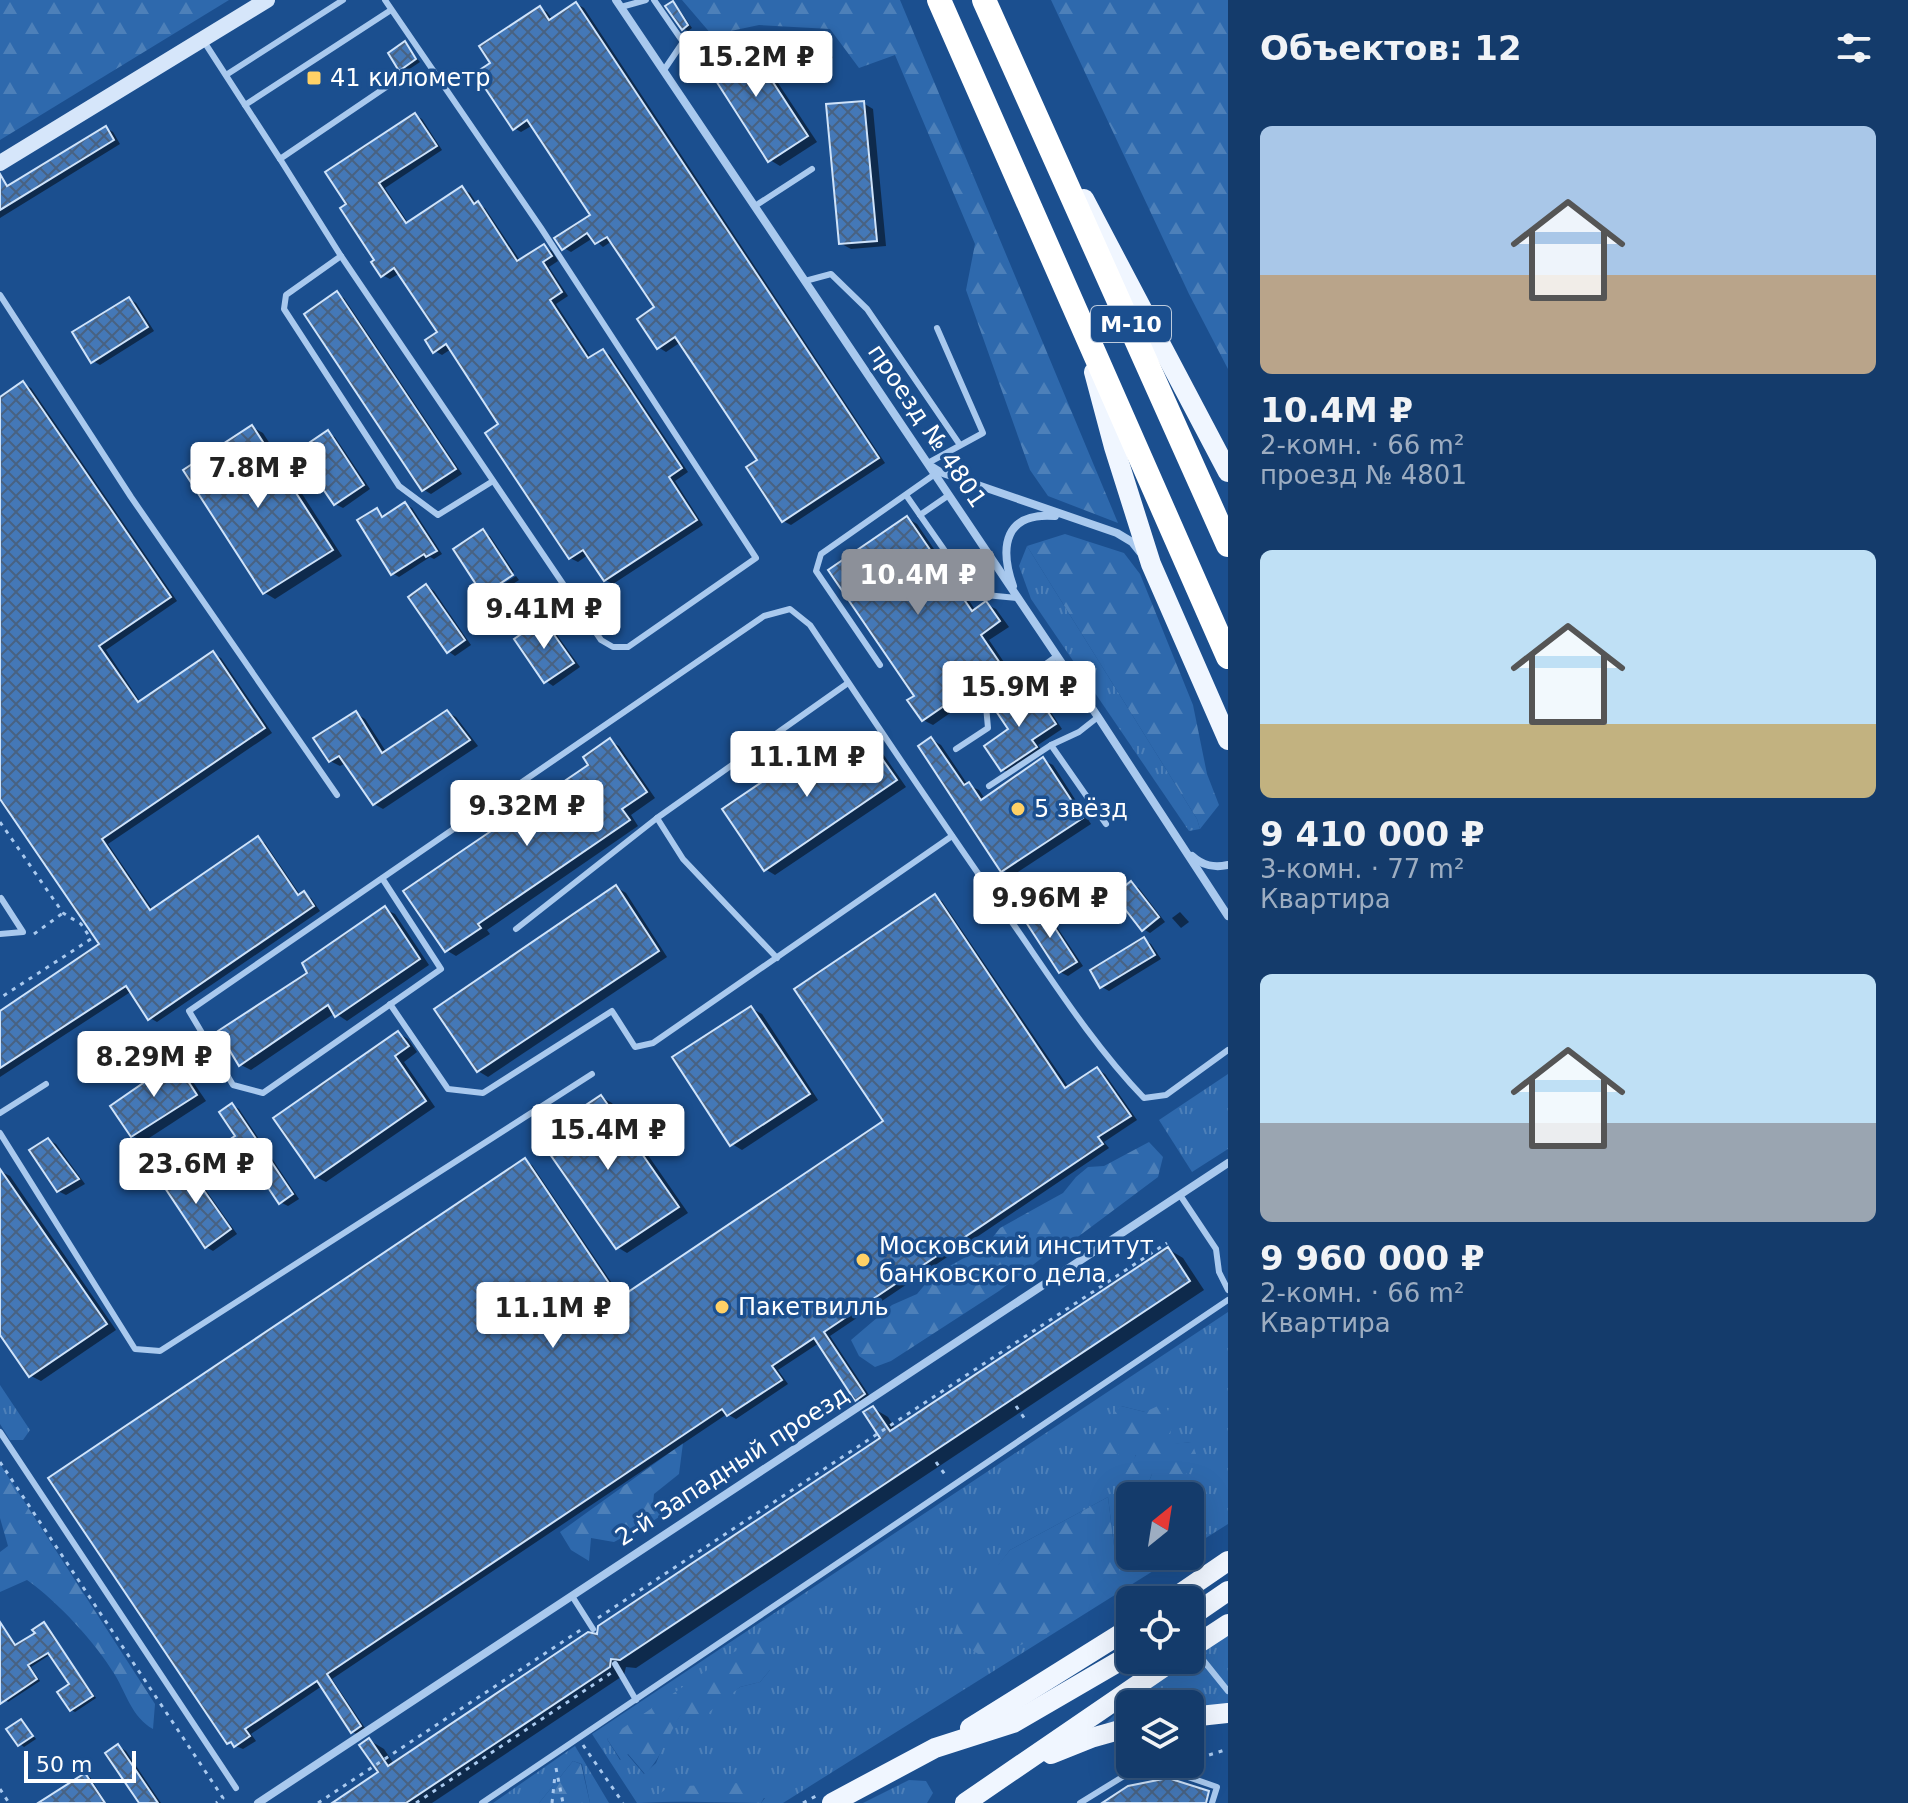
<!DOCTYPE html>
<html lang="ru">
<head>
<meta charset="utf-8">
<style>
	:root { --surface:#143b6b; --page:#1d4271; --text:#f1f3f6; --muted:#9dadc1; --line:#33557e; --accent:#8c9099 }
	body { margin:0; font-family:"DejaVu Sans",sans-serif; background:var(--page); color:var(--text); height:100vh; display:flex; flex-direction:column; font-size:30px; white-space:nowrap }
	* { box-sizing:border-box; margin:0 }
	p { font-size:26px; color:var(--muted) }
	.icon { flex:none; width:44px; height:44px; fill:none; stroke:currentColor; stroke-width:2; stroke-linecap:round; stroke-linejoin:round }
	.map { position:relative; flex:1; overflow:hidden }
	.sheet { display:flex; flex-direction:column; background:var(--surface); width:680px }
	.sheet>* { flex:none }
	.needle { width:52px; rotate:30deg }
	.controls { position:absolute; left:1116px; top:1482px; display:grid; gap:16px }
	.controls a { display:grid; place-items:center; width:88px; height:88px; border-radius:12px; background:var(--surface); box-shadow:0 8px 32px #0002,0 0 0 2px var(--line); font-size:40px }
	.scale { position:absolute; left:24px; bottom:20px; width:112px; box-sizing:border-box; padding-left:8px; border:4px solid #fff; border-top:0; font-size:22px; line-height:28px; white-space:nowrap; color:#fff; -webkit-text-stroke:6px #1b4f8f; paint-order:stroke }
	.price { position:absolute; translate:-50% -68px; padding:0 18px; border-radius:8px; background:#fff; color:#222; font-size:26px; line-height:52px; filter:drop-shadow(0 2px 4px #0008) }
	.price::after { content:''; position:absolute; left:50%; top:48px; width:24px; height:18px; margin-left:-12px; background:inherit; clip-path:polygon(0 0,100% 0,50% 100%) }
	.price.selected { background:var(--accent); color:#fff }
	ul { padding:0; list-style:none }
	li { display:grid; align-content:center; gap:16px; height:424px; padding:0 32px }
	li span { display:grid; place-items:center; height:248px; border-radius:12px; color:#555 }
	li>.icon { margin-inline-start:auto }
	span .icon { width:144px; height:144px; fill:#fffc; stroke-width:1 }
	li b { font-size:34px }
	h2 { display:flex; justify-content:space-between; align-items:center; height:96px; padding:0 32px; font-size:34px }
	main { display:flex; flex:1; min-height:0 }
	.map>svg:first-child { display:block }
	.grass { fill:url(#grass-tufts); fill-rule:evenodd }
	.forest { fill:url(#forest-firs) }
	.shadow { fill:#0007 }
	.building { fill:url(#building-cross-hatch); stroke:#cfe3fa; stroke-width:2 }
	.lines { fill:none; stroke-linecap:round; stroke-linejoin:round }
	.path { stroke:#a9c9ee; stroke-width:3; stroke-dasharray:4 6; stroke-linecap:butt }
	.lane { stroke:#a9c9ee; stroke-width:6 }
	.street { stroke:#a9c9ee; stroke-width:8 }
	.secondary { stroke:#d6e6fa; stroke-width:16 }
	.primary { stroke:#f0f6ff; stroke-width:20 }
	.highway { stroke:#fff; stroke-width:24 }
	.poi-dot { fill:#ffd166; stroke:#1b4f8f; stroke-width:3 }
	.labels { text-anchor:middle; dominant-baseline:central; stroke-width:7; stroke-linejoin:round; paint-order:stroke }
	.shield { fill:#1b4f8f; stroke:#bbcadd; stroke-width:2 }
	.shield-label { font-size:22px; font-weight:bold; fill:#fff }
	.poi-label { font-size:24px; fill:#fff; stroke:#1b4f8f; text-anchor:start }
	.street-label { font-size:24px; fill:#fff; stroke:#1b4f8f }
</style>
</head>
<body>
<main>
<div class="map">
<svg width="1228" height="1803" viewBox="0 0 1228 1803">
	<defs>
		<pattern id="grass-tufts" width="24" height="20" patternUnits="userSpaceOnUse" patternTransform="scale(2)"><rect width="24" height="20" fill="#2e69ad"/><path d="M3 7l-1-3M5 7V3M7 7l1-3M15 17l-1-3M17 17v-4M19 17l1-3" fill="none" stroke="#4d80b9"/></pattern>
		<pattern id="forest-firs" width="22" height="20" patternUnits="userSpaceOnUse" patternTransform="scale(2)"><rect width="22" height="20" fill="#2e69ad"/><path d="M5 1l3.5 6h-7zM16 11l3.5 6h-7z" fill="#4d80b9"/></pattern>
		<pattern id="building-cross-hatch" width="8" height="8" patternUnits="userSpaceOnUse" patternTransform="scale(2)"><rect width="8" height="8" fill="#4478b7"/><path d="M0 0l8 8M0 8l8-8" fill="none" stroke="#486282"/></pattern>
	</defs>
	<rect width="100%" height="100%" fill="#1b4f8f"/>
	<g class="grass">
		<path d="M1027 546 1197 819 1200 829 1189 831 1031 599 1019 566Z"/>
		<path d="M1228 1074V1149L1192 1172 1159 1120Z"/>
		<path d="M1228 1312V1524L1190 1548V1496H1143L1152 1474V1462L1191 1442 1167 1445 1145 1412 1121 1406 1117 1454H1136L1120 1503 1130 1510V1556H1177L783 1803H761L765 1798 637 1803 592 1734ZM1108 1497 1116 1562 987 1580 1010 1550ZM770 1670 760 1682 740 1687 722 1700 681 1714 668 1734 656 1763 644 1774 627 1754 620 1760 607 1739Z"/>
		<path d="M0 1385 30 1430 23 1440H10L0 1424Z"/>
		<path d="M1228 1635V1705L1190 1711V1704H1130V1720L1106 1723 1127 1702Z"/>
		<path d="M575 1746 609 1803H590L582 1764 573 1761 539 1803H493Z"/>
		<path d="M909 1780 926 1781 933 1793 927 1803H863Z"/>
	</g>
	<g class="forest">
		<path d="M0 0H229L0 140Z"/>
		<path d="M682 0H900L1118 523 1048 496 1030 470 966 290 975 244 895 55 859 68 830 29 759 25 712 35Z"/>
		<path d="M1051 0H1228V369L1189 294Z"/>
		<path d="M1065 534 1124 553 1140 574 1193 705 1207 774 1219 805 1200 829 1197 819 1027 546Z"/>
		<path d="M1149 1142 1163 1157 1158 1177 1071 1242 1047 1254 999 1291 891 1361 875 1367 859 1356 851 1340 892 1305 917 1294 933 1275 986 1246 1000 1228 1063 1193 1076 1177 1088 1167 1104 1166Z"/>
		<path d="M1164 1403 1173 1421 1168 1444 1192 1442 1197 1457 1189 1473 1171 1478 1153 1463 1152 1474 1143 1496H1130V1510L1120 1503V1483L1136 1455 1117 1454 1107 1463 1092 1460 1100 1427 1121 1406 1145 1412Z"/>
		<path d="M683 1443 679 1474 654 1494 653 1504 686 1495 675 1506 653 1521 614 1542 591 1538 589 1561 571 1550 560 1532Z"/>
		<path d="M0 1464 155 1704 153 1729C132 1717 127 1695 115 1675 95 1642 58 1602 27 1580L0 1592V1552L8 1546 0 1518Z"/>
		<path d="M1108 1497 1116 1562 1126 1586 1041 1637 985 1659 953 1636 962 1609 1010 1550Z"/>
		<path d="M763 1638 770 1670 760 1682 740 1687 703 1717 681 1715C668 1734 662 1758 645 1774L628 1754 621 1760 607 1739 732 1653Z"/>
		<path d="M573 1761 581 1764 590 1803H539Z"/>
		<path d="M774 1781 761 1803 649 1801 669 1787Z"/>
	</g>
	<g class="shadow">
		<path d="M673 3 677 6 692 28 688 31 683 28Z"/>
		<path d="M577 4 584 8 885 463 791 525 783 521 759 460 681 342 666 352 658 347 656 308 612 241 603 247 593 238 571 252 564 248 593 215 533 125 521 132 514 128 493 63 540 8 547 12 553 20Z"/>
		<path d="M743 39 753 45 817 142 780 166 770 160Z"/>
		<path d="M823 40 827 43 833 58 816 65 811 62Z"/>
		<path d="M405 44 420 62 405 72 400 69Z"/>
		<path d="M863 103 873 109 886 246 851 249 840 243Z"/>
		<path d="M415 115 422 119 442 150 385 188 409 224 462 189 470 193 477 204 485 208 521 262 544 246 552 251 558 261 549 267 568 296 556 304 592 359 603 351 610 355 688 472 675 481 703 525 613 584 605 580 589 554 578 562 570 558 501 425 451 349 442 355 435 351 439 333 400 273 390 279 382 275 376 260 342 209Z"/>
		<path d="M106 128 113 132 120 144 0 218V189L9 187Z"/>
		<path d="M337 294 344 298 462 474 431 494 424 490Z"/>
		<path d="M129 299 136 303 154 331 100 365 93 361Z"/>
		<path d="M24 384 31 388 177 601 106 650 141 703 213 654 221 658 272 733 108 844 153 910 258 839 265 843 301 896 304 894 311 898 320 911 157 1022 150 1018 132 991 0 1077V1014L102 945 0 796V400Z"/>
		<path d="M252 427 263 433 342 556 275 599 265 593Z"/>
		<path d="M328 433 335 437 370 489 343 508 335 504Z"/>
		<path d="M405 504 412 508 442 554 434 559 430 557 399 577 392 573 377 510 385 517Z"/>
		<path d="M907 518 917 524 976 611 986 604 996 609 1009 627 989 640 1010 671 933 725 923 720Z"/>
		<path d="M483 532 490 536 514 572 485 591Z"/>
		<path d="M516 576 519 580 492 597 487 594Z"/>
		<path d="M427 586 434 591 471 645 455 656 448 651Z"/>
		<path d="M543 621 550 625 580 667 553 686 546 681Z"/>
		<path d="M1032 690 1039 694 1062 729 1038 745 1043 752 1010 774 1002 769 1011 730Z"/>
		<path d="M447 712 456 717 478 746 383 809 374 804 346 763 340 766 330 761 356 713 365 719 387 753Z"/>
		<path d="M834 735 844 741 855 756 871 745 881 751 906 787 775 875 765 869Z"/>
		<path d="M931 739 941 745 968 785 979 790 985 799 1043 760 1053 765 1091 824 1012 876 1003 870Z"/>
		<path d="M610 741 619 746 655 798 631 815 638 826 487 930 490 934 456 956 446 950Z"/>
		<path d="M1131 884 1139 888 1165 922 1150 933 1143 929Z"/>
		<path d="M616 887 626 893 667 957 488 1077 478 1071Z"/>
		<path d="M935 897 942 901 1069 1088 1097 1069 1105 1074 1137 1120 1104 1142 1109 1148 830 1336 871 1398 864 1403 857 1399 819 1343 778 1370 788 1384 736 1419 727 1414 332 1679 367 1731 360 1736 353 1732 322 1686 251 1734 256 1741 243 1749 229 1743 525 1161 532 1165 622 1298 885 1122Z"/>
		<path d="M385 909 395 914 429 965 347 1021 335 1013 251 1070 241 1065 310 974Z"/>
		<path d="M1042 910 1049 915 1083 966 1068 976 1060 972Z"/>
		<path d="M1180 912 1189 922 1181 928 1172 918Z"/>
		<path d="M1144 939 1151 944 1161 959 1109 991 1102 987Z"/>
		<path d="M751 1008 762 1014 818 1100 742 1150 732 1144Z"/>
		<path d="M398 1033 408 1039 417 1052 404 1062 435 1107 326 1182 316 1177Z"/>
		<path d="M175 1064 185 1070 206 1101 143 1142 133 1136Z"/>
		<path d="M601 1097 612 1103 688 1213 627 1253 617 1247Z"/>
		<path d="M232 1105 239 1109 299 1199 288 1206 280 1202 257 1167 235 1181 228 1177 238 1136Z"/>
		<path d="M49 1140 56 1144 85 1184 66 1195 58 1191Z"/>
		<path d="M186 1168 193 1172 237 1234 213 1251 206 1247Z"/>
		<path d="M0 1171 10 1176 116 1330 41 1381 31 1376 0 1331Z"/>
		<path d="M1168 1249 1183 1258 1204 1290 636 1668 626 1667 624 1675 432 1803H335L380 1773 369 1740 384 1749 394 1764 598 1636 883 1438 873 1408 888 1417 896 1430Z"/>
		<path d="M44 1624 96 1698 75 1712 71 1710V1684L51 1654 31 1667 40 1681 8 1702 0 1693V1636L5 1633 9 1635 17 1646 37 1634Z"/>
		<path d="M21 1721 36 1739 24 1747 20 1744Z"/>
		<path d="M118 1746 126 1751 161 1803H142Z"/>
		<path d="M85 1775 90 1777 106 1803H51Z"/>
	</g>
	<g class="building">
		<path d="M673 1 688 25 682 30 665 6Z"/>
		<path d="M576 2 879 458 782 522 746 467 757 460 675 337 657 349 637 319 654 307 607 237 595 244 587 233 562 250 554 238 590 215 527 120 513 130 475 73 490 63 479 46 540 6 549 20Z"/>
		<path d="M743 36 808 136 768 162 704 62Z"/>
		<path d="M823 38 830 56 809 64 803 46Z"/>
		<path d="M405 41 416 59 399 71 388 53Z"/>
		<path d="M864 101 877 241 839 244 826 104Z"/>
		<path d="M415 113 437 146 379 183 406 223 462 186 474 204 478 201 517 261 544 244 552 256 543 262 562 292 550 300 588 358 603 349 682 468 669 477 697 520 604 581 583 550 569 559 485 433 498 424 446 344 433 353 425 340 437 332 394 268 381 277 371 262 374 260 340 208 346 204 325 172Z"/>
		<path d="M106 126 114 140 0 210V174L7 186Z"/>
		<path d="M337 291 456 469 422 491 304 314Z"/>
		<path d="M129 297 148 327 91 363 72 332Z"/>
		<path d="M23 381 171 597 99 646 138 702 213 651 265 728 102 839 150 910 258 836 298 895 304 891 314 906 148 1020 126 986 0 1068V1011L99 944 0 799V397Z"/>
		<path d="M252 425 333 550 263 594 183 470Z"/>
		<path d="M328 430 364 485 334 505 297 451Z"/>
		<path d="M405 502 437 551 426 557 424 554 391 575 357 520 377 508 382 517Z"/>
		<path d="M907 516 972 611 986 601 1000 621 981 635 1002 666 922 721 907 700 914 696 828 570Z"/>
		<path d="M483 529 513 575 483 595 453 549Z"/>
		<path d="M426 584 465 640 447 653 408 597Z"/>
		<path d="M543 619 574 663 544 683 514 639Z"/>
		<path d="M1032 688 1056 724 1032 740 1037 747 1001 771 984 746 1008 729 996 711Z"/>
		<path d="M447 710 470 740 373 805 339 756 329 762 313 738 356 711 382 753Z"/>
		<path d="M834 733 851 757 871 743 897 780 764 871 722 809Z"/>
		<path d="M931 737 964 785 969 782 981 800 1043 757 1083 818 1001 872 918 746Z"/>
		<path d="M610 738 647 792 622 809 630 820 478 924 481 928 445 952 403 891 588 765 583 757Z"/>
		<path d="M1131 881 1159 917 1142 931 1114 895Z"/>
		<path d="M616 885 659 951 477 1072 434 1009Z"/>
		<path d="M935 894 1065 1088 1097 1067 1131 1116 1098 1137 1103 1144 824 1332 865 1394 855 1401 814 1338 772 1366 782 1380 727 1416 722 1409 327 1674 361 1726 351 1733 317 1681 245 1729 250 1736 234 1747 231 1742 227 1744 48 1478 525 1158 619 1298 883 1121 794 989Z"/>
		<path d="M385 906 420 959 335 1017 328 1005 239 1066 218 1031 307 973 302 963Z"/>
		<path d="M1042 908 1077 962 1059 973 1024 919Z"/>
		<path d="M1144 937 1155 955 1100 988 1090 970Z"/>
		<path d="M751 1006 810 1094 730 1146 672 1057Z"/>
		<path d="M398 1031 409 1046 395 1056 426 1101 315 1178 273 1118Z"/>
		<path d="M175 1061 197 1095 131 1137 110 1106Z"/>
		<path d="M601 1095 679 1207 616 1249 538 1137Z"/>
		<path d="M232 1103 293 1194 279 1204 251 1162 226 1179 209 1153 235 1136 219 1112Z"/>
		<path d="M48 1138 79 1179 57 1192 29 1150Z"/>
		<path d="M186 1165 231 1229 205 1248 161 1182Z"/>
		<path d="M0 1169 107 1324 29 1377 0 1335Z"/>
		<path d="M1168 1247 1190 1281 620 1660 611 1659 610 1667 406 1803H332L378 1772 359 1745 369 1738 388 1766 588 1632 597 1634 598 1626 880 1438 863 1412 873 1406 890 1431Z"/>
		<path d="M0 1622 15 1645 35 1633 32 1630 44 1622 93 1696 70 1711 57 1692 69 1684 48 1653 28 1665 37 1679 0 1704Z"/>
		<path d="M21 1719 33 1736 18 1746 6 1729Z"/>
		<path d="M118 1744 158 1803H139L105 1753Z"/>
		<path d="M85 1773 105 1803H38Z"/>
		<path d="M1168 1778 1209 1791 1206 1803H1102L1128 1786Z"/>
	</g>
	<g class="lines">
		<g class="path">
			<path d="M0 822 63 913 81 924 91 939 0 998"/>
			<path d="M34 934 63 913"/>
			<path d="M1016 1406 1027 1422"/>
			<path d="M0 1462 223 1798 216 1803"/>
			<path d="M936 1462 946 1476"/>
			<path d="M598 1618 1167 1243"/>
			<path d="M583 1745 623 1803"/>
			<path d="M1190 1761 1228 1749"/>
			<path d="M556 1768 563 1803"/>
			<path d="M0 1789 9 1803"/>
			<path d="M318 1803 582 1629"/>
			<path d="M416 1803 611 1673"/>
			<path d="M552 1803 555 1775"/>
			<path d="M803 1803 816 1796"/>
		</g>
		<g class="lane">
			<path d="M385 0 541 228 756 558 628 647H613L601 640 341 256 280 159 395 81"/>
			<path d="M654 0 683 42 664 70"/>
			<path d="M621 7 646 0"/>
			<path d="M203 40 245 105 391 10"/>
			<path d="M226 75 343 0"/>
			<path d="M245 105 280 159"/>
			<path d="M755 206 812 169"/>
			<path d="M341 256 286 295 284 309 399 486 438 515 493 481"/>
			<path d="M805 281 831 274 867 309 960 445"/>
			<path d="M0 295 131 497 337 795"/>
			<path d="M928 463 983 433 937 328"/>
			<path d="M906 495 975 594 1017 598"/>
			<path d="M920 515 949 495"/>
			<path d="M880 665 816 571 821 554 935 474"/>
			<path d="M1051 745 1106 824"/>
			<path d="M956 749 988 728 986 706 1057 656"/>
			<path d="M989 786 1051 745 1079 732 1098 717"/>
			<path d="M657 818 848 683"/>
			<path d="M382 878 441 969 263 1093 233 1085 189 1011 436 841 764 616 790 609 810 625C878 727 946 828 1016 928 1056 986 1095 1047 1144 1098L1166 1095 1228 1050"/>
			<path d="M516 929 657 818 683 859 777 958"/>
			<path d="M0 934 23 932 1 898"/>
			<path d="M390 1004 448 1089 483 1093 612 1011 635 1047 653 1043 952 836"/>
			<path d="M0 1113 46 1084"/>
			<path d="M0 1133 135 1349 160 1351 592 1074"/>
			<path d="M1180 1195 1216 1249 1219 1272 1228 1290"/>
			<path d="M0 1432 236 1788"/>
			<path d="M572 1596 593 1629"/>
			<path d="M1195 1650 1228 1691"/>
			<path d="M615 1664 636 1700"/>
			<path d="M482 1803 1228 1300"/>
			<path d="M1080 1803 1124 1776 1165 1769 1217 1787 1212 1803"/>
		</g>
		<g class="street">
			<path d="M616 0 1098 717 1228 916"/>
			<path d="M932 467 940 472 1117 533 1132 542 1140 552"/>
			<path d="M1013 586C999 546 1005 512 1055 516"/>
			<path d="M1192 856C1203 866 1214 868 1228 865"/>
			<path d="M258 1803 1228 1163"/>
		</g>
		<path class="secondary" d="M0 163 267 0"/>
		<g class="primary">
			<path d="M1084 199 1228 472"/>
			<path d="M1094 372 1114 447 1151 564 1228 740"/>
			<path d="M1171 1600 1228 1561"/>
			<path d="M1190 1617 1228 1591"/>
			<path d="M1190 1649 1228 1624"/>
			<path d="M1190 1717 1228 1713"/>
			<path d="M970 1728 1130 1628"/>
			<path d="M1051 1754 1091 1738 1130 1727"/>
			<path d="M832 1803 935 1748 1013 1723 1130 1655"/>
			<path d="M965 1803 1174 1660"/>
		</g>
		<g class="highway">
			<path d="M939 0 1228 657"/>
			<path d="M984 0 1228 545"/>
		</g>
	</g>
	<g class="poi-dot">
		<rect x="306" y="70" width="16" height="16" rx="4"/>
		<circle cx="1018" cy="809" r="8"/>
		<circle cx="863" cy="1260" r="8"/>
		<circle cx="722" cy="1307" r="8"/>
	</g>
	<g class="labels">
		<rect class="shield" x="1091" y="306" width="80" height="36" rx="6"/>
		<g class="shield-label">
			<text x="1131" y="324">М-10</text>
		</g>
		<g class="poi-label">
			<text x="330" y="78">41 километр</text>
			<text x="1034" y="809">5 звёзд</text>
			<text x="879" y="1246">Московский институт<tspan x="879" dy="28">банковского дела</tspan></text>
			<text x="738" y="1307">Пакетвилль</text>
		</g>
		<g class="street-label">
			<text transform="translate(927 426) rotate(56)">проезд № 4801</text>
			<text transform="translate(732 1466) rotate(-33)">2-й Западный проезд</text>
		</g>
	</g>
</svg>
<div class="controls">
<a><svg class="needle" viewBox="-14 -14 28 28"><path d="M0-13l5 13h-10z" fill="#e53935"/><path d="M0 13l5-13h-10z" fill="#9dadc1"/></svg></a>
<a><svg class="icon" aria-label="locate" viewBox="0 0 24 24"><circle cx="12" cy="12" r="6"/><path d="M12 2v4M12 18v4M2 12h4M18 12h4"/></svg></a>
<a><svg class="icon" aria-label="layers" viewBox="0 0 24 24"><path d="M12 4l9 5-9 5-9-5zM3 14l9 5 9-5"/></svg></a>
</div>
<div class="scale">50 m</div>
<b class="price" style="left:756px;top:99px">15.2M ₽</b>
<b class="price" style="left:258px;top:510px">7.8M ₽</b>
<b class="price selected" style="left:918px;top:617px">10.4M ₽</b>
<b class="price" style="left:544px;top:651px">9.41M ₽</b>
<b class="price" style="left:1019px;top:729px">15.9M ₽</b>
<b class="price" style="left:807px;top:799px">11.1M ₽</b>
<b class="price" style="left:527px;top:848px">9.32M ₽</b>
<b class="price" style="left:1050px;top:940px">9.96M ₽</b>
<b class="price" style="left:154px;top:1099px">8.29M ₽</b>
<b class="price" style="left:608px;top:1172px">15.4M ₽</b>
<b class="price" style="left:196px;top:1206px">23.6M ₽</b>
<b class="price" style="left:553px;top:1350px">11.1M ₽</b>
</div>
<section class="sheet">
<h2>Объектов: 12<svg class="icon" aria-label="filters" viewBox="0 0 24 24"><path d="M4 7h16M4 17h16"/><circle cx="9" cy="7" r="2"/><circle cx="15" cy="17" r="2"/></svg></h2>
<ul>
<li><span style="background:linear-gradient(#a9c7e8 60%,#b9a48a 0)"><svg class="icon" aria-label="home" viewBox="0 0 24 24"><path d="M3 11l9-7 9 7M6 9v11h12V9"/></svg></span><div><b>10.4M ₽</b><p>2-комн. · 66 m²</p><p>проезд № 4801</p></div></li>
<li><span style="background:linear-gradient(#bfe0f5 70%,#c2b280 0)"><svg class="icon" aria-label="home" viewBox="0 0 24 24"><path d="M3 11l9-7 9 7M6 9v11h12V9"/></svg></span><div><b>9 410 000 ₽</b><p>3-комн. · 77 m²</p><p>Квартира</p></div></li>
<li><span style="background:linear-gradient(#bfe0f5 60%,#9aa5b1 0)"><svg class="icon" aria-label="home" viewBox="0 0 24 24"><path d="M3 11l9-7 9 7M6 9v11h12V9"/></svg></span><div><b>9 960 000 ₽</b><p>2-комн. · 66 m²</p><p>Квартира</p></div></li>
</ul>
</section>
</main>
</body>
</html>
